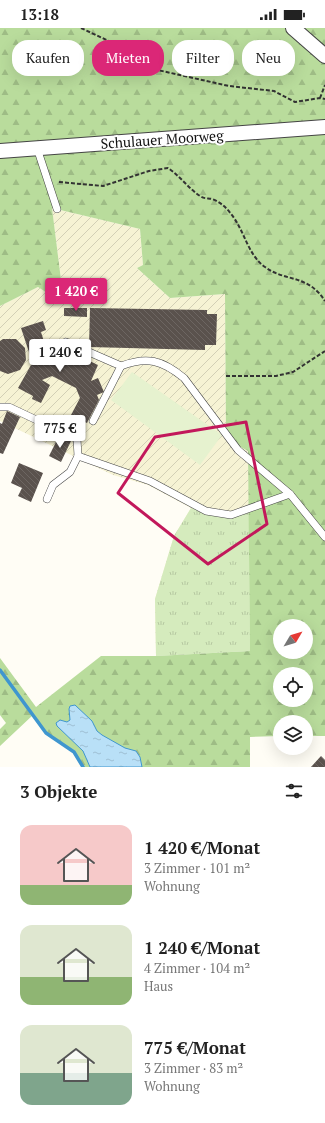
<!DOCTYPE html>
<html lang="de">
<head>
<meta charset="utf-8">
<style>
	:root { --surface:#fff; --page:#f2f2f2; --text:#222; --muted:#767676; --accent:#db2777 }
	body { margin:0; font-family:"PT Serif",serif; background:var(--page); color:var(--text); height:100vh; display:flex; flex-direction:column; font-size:15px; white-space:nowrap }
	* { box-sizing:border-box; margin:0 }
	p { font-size:13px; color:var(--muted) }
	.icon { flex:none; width:22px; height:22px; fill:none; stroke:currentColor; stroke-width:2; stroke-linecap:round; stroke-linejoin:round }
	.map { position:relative; height:739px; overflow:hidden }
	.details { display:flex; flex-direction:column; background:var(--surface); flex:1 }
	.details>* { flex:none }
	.banner { position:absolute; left:12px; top:12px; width:301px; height:36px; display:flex; gap:8px }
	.needle { width:26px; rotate:52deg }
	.tools { position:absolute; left:273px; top:591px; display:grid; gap:8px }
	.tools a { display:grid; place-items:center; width:40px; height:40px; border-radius:50%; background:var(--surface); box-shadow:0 4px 16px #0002; font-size:20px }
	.price { position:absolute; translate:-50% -34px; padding:0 9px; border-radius:4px; background:#fff; color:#222; font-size:13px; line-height:26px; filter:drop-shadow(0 1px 2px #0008) }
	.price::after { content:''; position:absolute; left:50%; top:24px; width:12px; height:9px; margin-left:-6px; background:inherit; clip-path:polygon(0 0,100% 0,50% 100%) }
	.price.selected { background:var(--accent); color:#fff }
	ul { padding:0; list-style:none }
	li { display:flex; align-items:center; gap:12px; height:100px; padding:0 20px }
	li span { display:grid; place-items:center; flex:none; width:112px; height:80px; border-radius:12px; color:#555 }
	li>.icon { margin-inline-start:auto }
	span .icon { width:48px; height:48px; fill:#fffc; stroke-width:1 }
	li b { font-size:17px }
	h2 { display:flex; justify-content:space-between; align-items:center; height:48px; padding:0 20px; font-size:17px }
	.chip { padding:0 14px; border-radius:16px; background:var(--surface); box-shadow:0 4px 16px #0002; font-size:14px; line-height:36px }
	.chip.selected { background:var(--accent); color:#fff }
	.status { display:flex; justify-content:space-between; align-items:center; height:28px; padding:0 20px; background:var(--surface); direction:ltr }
	.status svg { height:11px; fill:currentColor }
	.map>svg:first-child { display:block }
	.farmland { fill:url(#farmland-furrows) }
	.grass { fill:url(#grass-tufts) }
	.forest { fill:url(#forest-firs); fill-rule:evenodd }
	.pitch { fill:#e6f2cf }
	.water { fill:url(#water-ripples); stroke:#3f96cf }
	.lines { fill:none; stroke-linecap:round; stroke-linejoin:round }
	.stream { stroke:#3f96cf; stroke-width:3.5 }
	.building { fill:url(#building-back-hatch) }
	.lane-casing { stroke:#444; stroke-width:8 }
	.street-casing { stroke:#444; stroke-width:16 }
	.path { stroke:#333; stroke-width:2; stroke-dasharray:4 2; stroke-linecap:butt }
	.lane { stroke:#fff; stroke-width:7 }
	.street { stroke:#fff; stroke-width:14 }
	.marked { fill:none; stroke:#c2185b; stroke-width:3; stroke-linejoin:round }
	.labels { text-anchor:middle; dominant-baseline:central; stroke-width:4; stroke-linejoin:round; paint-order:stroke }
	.street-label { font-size:14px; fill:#111; stroke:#fff }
</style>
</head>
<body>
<div class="status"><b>13:18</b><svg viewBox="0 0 49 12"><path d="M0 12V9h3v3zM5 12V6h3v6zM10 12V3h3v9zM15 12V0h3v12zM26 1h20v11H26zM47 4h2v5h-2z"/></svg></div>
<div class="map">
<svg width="325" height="739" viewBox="0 0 325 739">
	<defs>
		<pattern id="farmland-furrows" width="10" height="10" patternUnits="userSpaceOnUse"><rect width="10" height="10" fill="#f6f3d4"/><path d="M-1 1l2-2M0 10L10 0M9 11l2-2" fill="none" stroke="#d2cfb5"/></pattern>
		<pattern id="grass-tufts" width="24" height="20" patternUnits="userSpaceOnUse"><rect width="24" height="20" fill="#d5ebbd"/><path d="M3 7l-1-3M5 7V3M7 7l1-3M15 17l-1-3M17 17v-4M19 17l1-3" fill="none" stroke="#b6c8a1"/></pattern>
		<pattern id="forest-firs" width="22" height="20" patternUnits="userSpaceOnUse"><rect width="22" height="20" fill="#b9dc9c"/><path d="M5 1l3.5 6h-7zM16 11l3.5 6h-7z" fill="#9ebc85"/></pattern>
		<pattern id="water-ripples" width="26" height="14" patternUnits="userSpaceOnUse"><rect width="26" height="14" fill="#b9e0f7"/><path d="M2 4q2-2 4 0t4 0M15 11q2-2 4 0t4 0" fill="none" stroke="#9ebfd3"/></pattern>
		<pattern id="building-back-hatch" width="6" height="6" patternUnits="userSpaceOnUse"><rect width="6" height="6" fill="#5a524d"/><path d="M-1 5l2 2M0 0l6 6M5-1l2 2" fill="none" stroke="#6d6662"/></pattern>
	</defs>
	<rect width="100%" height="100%" fill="#fffdf5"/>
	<path class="farmland" d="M52 180 140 201 143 237 137 240 170 270 225 266 226 410 248 423 249 480 156 628 155 571 174 508 191 480 148 457 113 447 0 393V278L38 259 64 276Z"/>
	<path class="grass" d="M191 480 231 487 249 480 250 623 156 628 155 571 174 508Z"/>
	<path class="forest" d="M0 0H325V708H306V694H280V708L250 709V739H83L74 724 49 708 33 687 0 718V701L6 695 0 687V630L36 679 101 628H156L250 623 248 423 226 411 225 266 170 270 137 240 143 237 140 201 52 180 64 276 38 259 0 278ZM280 598H306V624H280ZM280 646H306V672H280Z"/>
	<path class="pitch" d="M132 344 222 407 200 437 111 372Z"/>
	<path class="water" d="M75 677 92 693 97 703 102 707 125 720 136 723 140 729 142 739H90L83 723 57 698 56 695 60 692 67 694 70 692 69 681 70 678Z"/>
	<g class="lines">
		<path class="stream" d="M0 642 46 705 74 724 83 739"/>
	</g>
	<g class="building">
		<path d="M64 280H87V289L64 288Z"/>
		<path d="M90 280 207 282V286H217L216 317H205V322L89 319Z"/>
		<path d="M43 293 46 302 41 304 51 336 60 319 98 337 91 353 98 350 104 364 97 367 99 372 87 395 71 387 80 370 76 360 52 348 42 352 50 357 41 375 32 371 33 368 18 360 31 337 33 336 21 300Z"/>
		<path d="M3 311H16L25 320 26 332 20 342 8 346 0 343V313Z"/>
		<path d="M7 383 20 389 3 426 0 425V395L2 396Z"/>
		<path d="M59 408 71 413 61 434 49 428Z"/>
		<path d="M19 435 43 445 31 474 18 468 22 460 11 455Z"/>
		<path d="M321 728 325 732V739H311Z"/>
	</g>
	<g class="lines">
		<g class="lane-casing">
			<g id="lane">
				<path d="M37 120 57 181"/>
				<path d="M66 314 121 338 93 393"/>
				<path d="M121 338C147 328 162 332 184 350L238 422 290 466"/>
				<path d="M0 379H9L77 411 78 428 70 444 53 457 47 471"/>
				<path d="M78 428 150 453 206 483 231 487 290 466 325 509"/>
			</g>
		</g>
		<g class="street-casing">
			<g id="street">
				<path d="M293 0 325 28"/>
				<path d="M0 123 325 99"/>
			</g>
		</g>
		<g class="path">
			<path d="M81 0 113 15 153 41 229 58 274 63 295 74 320 70 325 71"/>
			<path d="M320 70 325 57"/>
			<path d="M59 154 103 158 149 143 168 140C180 148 188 160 200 168 204 171 208 170 212 171 220 174 226 179 231 186 245 203 247 226 265 239 285 254 308 246 325 273"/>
			<path d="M226 348H276L293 344 325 323"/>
		</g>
		<use href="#lane" class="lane"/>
		<use href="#street" class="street"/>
	</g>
	<path class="marked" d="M246 394 267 496 208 536 118 465 155 409Z"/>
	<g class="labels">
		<g class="street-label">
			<text transform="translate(162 111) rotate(-4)">Schulauer Moorweg</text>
		</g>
	</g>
</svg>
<div class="tools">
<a><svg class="needle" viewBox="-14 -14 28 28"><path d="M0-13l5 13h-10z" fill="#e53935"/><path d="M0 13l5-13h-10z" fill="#767676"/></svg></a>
<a><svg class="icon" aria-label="locate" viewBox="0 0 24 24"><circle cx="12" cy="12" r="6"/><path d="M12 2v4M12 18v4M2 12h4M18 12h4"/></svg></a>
<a><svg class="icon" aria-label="layers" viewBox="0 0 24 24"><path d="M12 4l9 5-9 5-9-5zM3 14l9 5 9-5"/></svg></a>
</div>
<b class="price selected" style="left:76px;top:284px">1 420 €</b>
<b class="price" style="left:60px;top:345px">1 240 €</b>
<b class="price" style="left:60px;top:421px">775 €</b>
<div class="banner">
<a class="chip">Kaufen</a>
<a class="chip selected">Mieten</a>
<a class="chip">Filter</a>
<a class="chip">Neu</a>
</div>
</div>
<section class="details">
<h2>3 Objekte<svg class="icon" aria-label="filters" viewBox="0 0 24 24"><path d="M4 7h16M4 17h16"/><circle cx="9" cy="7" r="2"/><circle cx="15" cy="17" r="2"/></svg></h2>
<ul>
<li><span style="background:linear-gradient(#f6c9c9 75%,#8fb573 0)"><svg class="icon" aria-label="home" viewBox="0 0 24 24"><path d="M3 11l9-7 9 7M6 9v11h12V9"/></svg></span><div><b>1 420 €/Monat</b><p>3 Zimmer · 101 m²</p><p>Wohnung</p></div></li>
<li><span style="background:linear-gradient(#dfe7d0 65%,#8fb573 0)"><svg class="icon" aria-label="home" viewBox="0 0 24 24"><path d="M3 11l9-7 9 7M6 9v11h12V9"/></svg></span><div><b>1 240 €/Monat</b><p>4 Zimmer · 104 m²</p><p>Haus</p></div></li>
<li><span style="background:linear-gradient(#dfe7d0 60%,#7fa58c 0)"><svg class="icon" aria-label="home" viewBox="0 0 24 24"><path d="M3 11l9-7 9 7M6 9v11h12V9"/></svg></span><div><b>775 €/Monat</b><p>3 Zimmer · 83 m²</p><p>Wohnung</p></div></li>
</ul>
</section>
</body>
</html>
